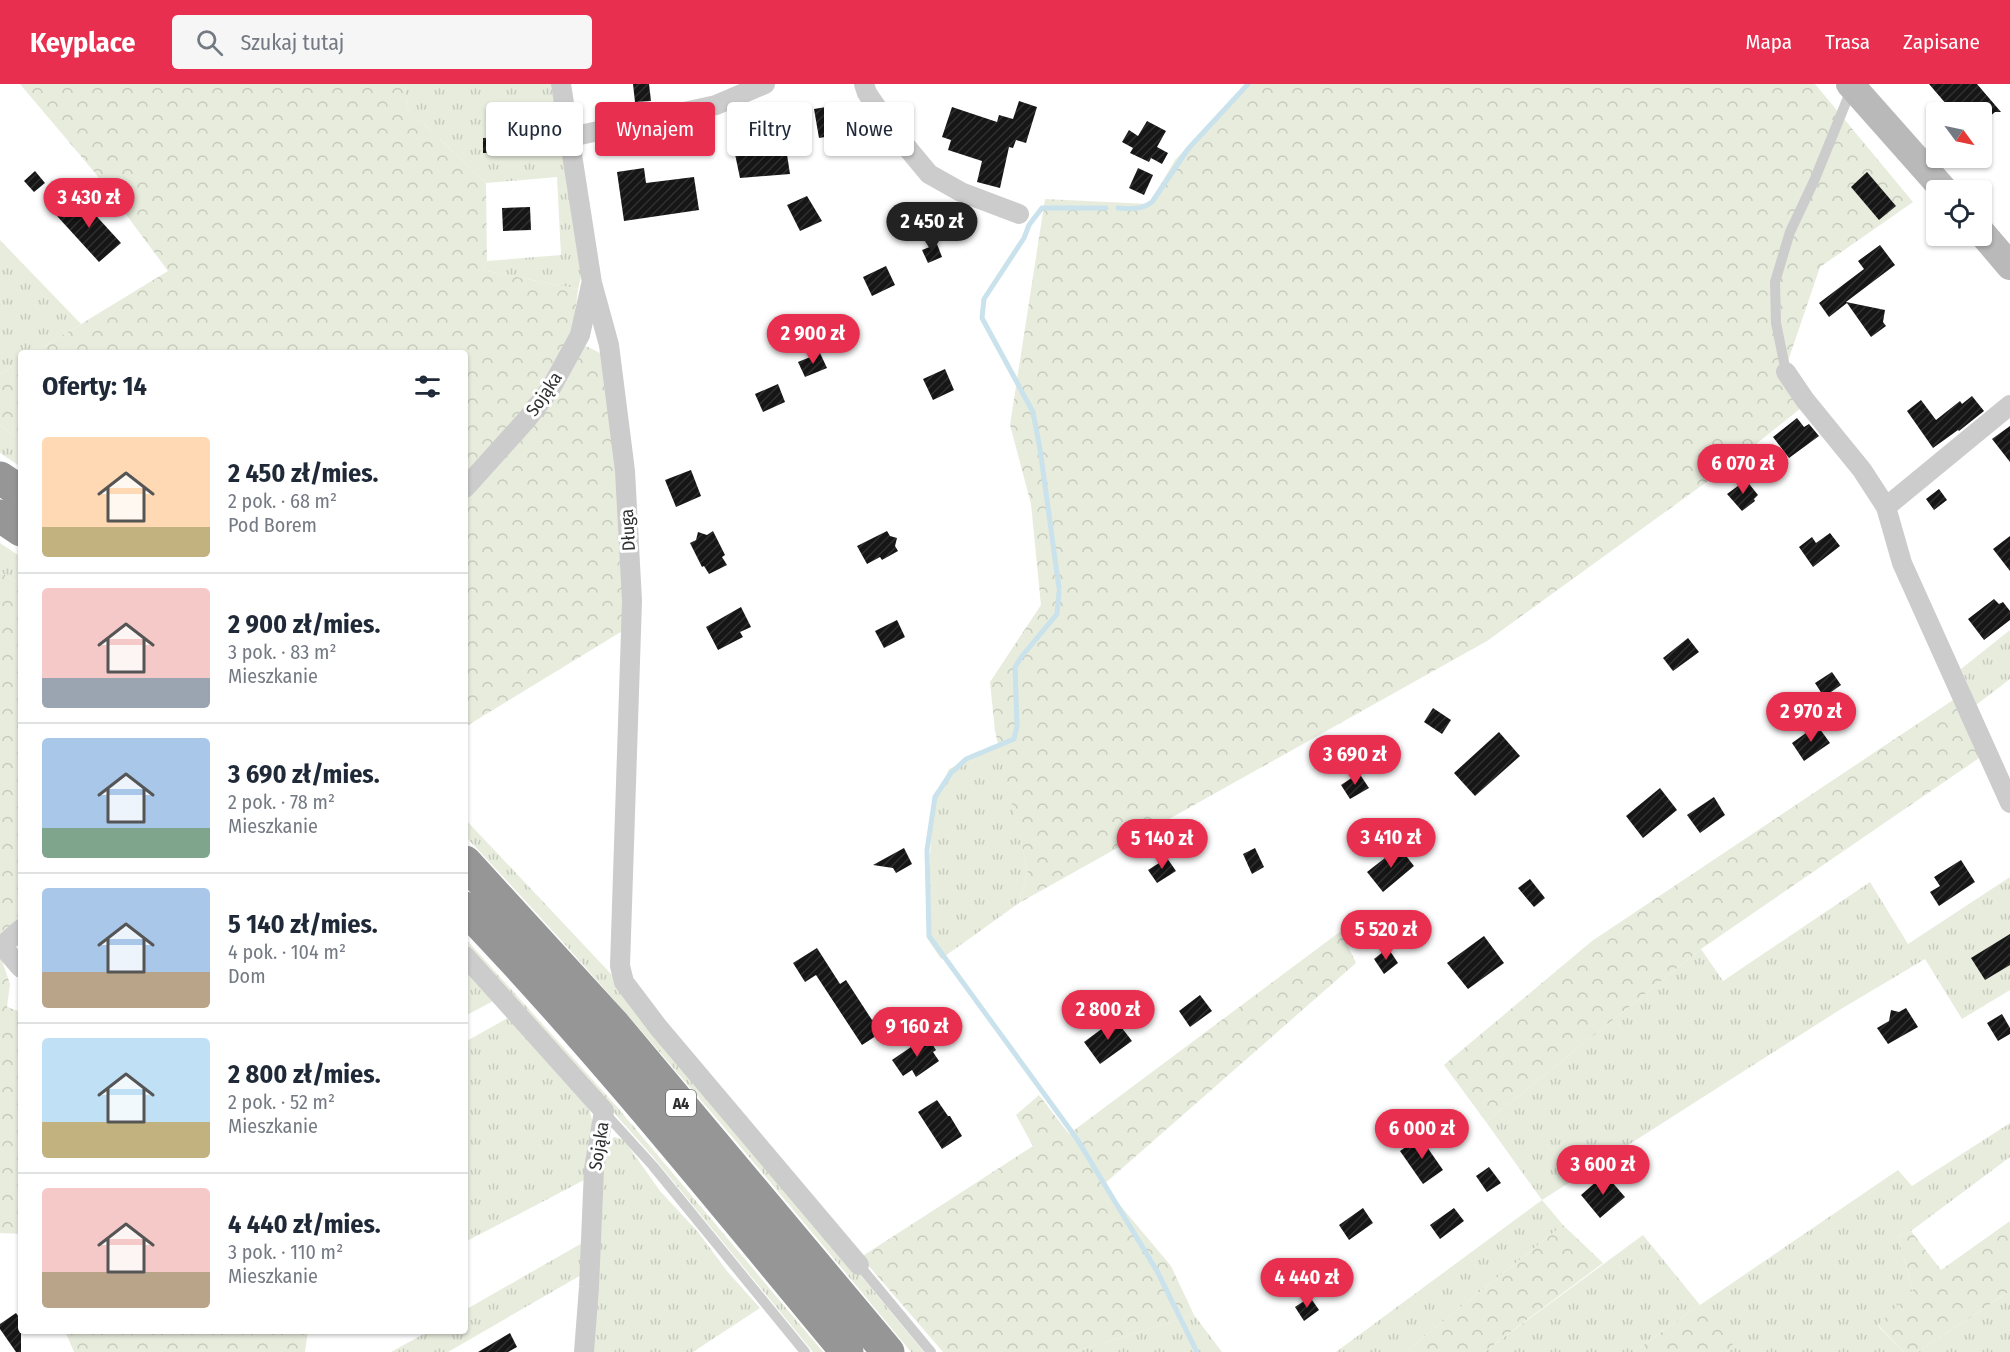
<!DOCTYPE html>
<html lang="pl">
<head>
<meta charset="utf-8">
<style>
	:root { --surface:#fff; --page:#f6f6f7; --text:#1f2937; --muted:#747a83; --line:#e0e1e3; --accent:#e82f4f }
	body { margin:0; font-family:"Fira Sans Condensed",sans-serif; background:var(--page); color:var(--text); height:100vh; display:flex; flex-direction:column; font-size:22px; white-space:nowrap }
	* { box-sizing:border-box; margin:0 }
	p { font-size:20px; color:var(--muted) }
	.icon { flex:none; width:33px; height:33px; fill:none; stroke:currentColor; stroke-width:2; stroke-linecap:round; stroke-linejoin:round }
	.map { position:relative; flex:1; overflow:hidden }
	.drawer { position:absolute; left:18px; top:266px; width:450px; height:984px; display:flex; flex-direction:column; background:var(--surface); border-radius:6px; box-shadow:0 2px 4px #0004 }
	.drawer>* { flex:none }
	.top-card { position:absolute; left:486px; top:18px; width:570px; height:54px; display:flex; gap:12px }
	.needle { width:39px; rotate:123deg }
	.buttons { position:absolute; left:1926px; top:18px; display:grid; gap:12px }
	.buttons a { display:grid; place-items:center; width:66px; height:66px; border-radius:6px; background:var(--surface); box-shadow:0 2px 4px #0004; font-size:30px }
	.price { position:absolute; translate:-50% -51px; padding:0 14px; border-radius:21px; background:var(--accent); color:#fff; font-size:20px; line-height:39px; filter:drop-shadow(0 2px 3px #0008) }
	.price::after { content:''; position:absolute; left:50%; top:36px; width:18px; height:14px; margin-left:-9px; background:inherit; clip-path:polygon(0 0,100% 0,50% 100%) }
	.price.active { background:#222; color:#fff }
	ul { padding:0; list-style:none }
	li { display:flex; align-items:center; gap:18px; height:150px; padding:0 24px }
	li+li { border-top:2px solid var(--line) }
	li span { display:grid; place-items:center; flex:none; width:168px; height:120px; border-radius:6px; color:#555 }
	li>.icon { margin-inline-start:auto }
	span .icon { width:72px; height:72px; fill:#fffc; stroke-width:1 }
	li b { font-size:26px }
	h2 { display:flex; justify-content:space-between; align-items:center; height:72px; padding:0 24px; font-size:26px }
	.chip { padding:0 21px; border-radius:6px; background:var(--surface); box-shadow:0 2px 4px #0004; font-size:21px; line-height:54px }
	.chip.active { background:var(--accent); color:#fff }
	header { display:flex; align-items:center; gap:36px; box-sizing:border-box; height:84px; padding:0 30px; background:var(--accent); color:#fff }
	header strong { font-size:28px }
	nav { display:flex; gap:33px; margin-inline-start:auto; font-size:21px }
	.search { width:420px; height:54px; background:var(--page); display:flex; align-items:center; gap:15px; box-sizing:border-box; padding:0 21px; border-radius:6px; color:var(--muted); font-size:22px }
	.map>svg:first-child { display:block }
	.grass { fill:url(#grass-tufts) }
	.forest { fill:url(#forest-crowns) }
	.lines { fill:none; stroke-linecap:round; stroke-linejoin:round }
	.stream { stroke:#c9e2ec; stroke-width:5 }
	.building { fill:url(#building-hatch) }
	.service { stroke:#ccc; stroke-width:10 }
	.minor { stroke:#ccc; stroke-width:20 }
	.secondary { stroke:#b9b9b9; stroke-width:28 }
	.motorway { stroke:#969696; stroke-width:33 }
	.labels { text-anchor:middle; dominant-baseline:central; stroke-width:6; stroke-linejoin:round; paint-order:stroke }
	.shield { fill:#fff; stroke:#6d6d6d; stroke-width:1.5 }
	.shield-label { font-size:16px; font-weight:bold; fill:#2f2f2f }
	.street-label { font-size:18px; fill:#2f2f2f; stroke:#fff }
</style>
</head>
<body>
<header>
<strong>Keyplace</strong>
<div class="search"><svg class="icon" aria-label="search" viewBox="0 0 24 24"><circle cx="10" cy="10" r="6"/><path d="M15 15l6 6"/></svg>Szukaj tutaj</div>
<nav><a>Mapa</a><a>Trasa</a><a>Zapisane</a></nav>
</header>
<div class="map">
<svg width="2010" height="1268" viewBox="0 0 2010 1268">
	<defs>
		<pattern id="grass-tufts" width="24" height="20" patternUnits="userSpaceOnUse" patternTransform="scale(1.5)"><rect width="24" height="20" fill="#e7ecdd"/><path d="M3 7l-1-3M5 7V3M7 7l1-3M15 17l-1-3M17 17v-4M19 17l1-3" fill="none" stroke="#c6cbbe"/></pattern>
		<pattern id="forest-crowns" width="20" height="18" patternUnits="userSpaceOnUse" patternTransform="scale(1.5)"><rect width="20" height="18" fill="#e7ecdd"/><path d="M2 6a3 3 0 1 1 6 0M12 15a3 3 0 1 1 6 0" fill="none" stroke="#c6cbbe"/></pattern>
		<pattern id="building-hatch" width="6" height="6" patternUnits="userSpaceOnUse" patternTransform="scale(1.5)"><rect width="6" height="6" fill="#161616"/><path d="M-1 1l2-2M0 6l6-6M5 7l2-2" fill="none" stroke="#303030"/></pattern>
	</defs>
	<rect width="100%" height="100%" fill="#fff"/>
	<g class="grass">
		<path d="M405 0H551L583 185 578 205 482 186 487 177 561 171 557 93 486 99 407 24Z"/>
		<path d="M0 156 81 240 35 268H21V277L0 290Z"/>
		<path d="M0 341 21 356V383L0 369Z"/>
		<path d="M0 459 21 473V501L0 488Z"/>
		<path d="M2010 546V595L1976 621 1961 585Z"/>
		<path d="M999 662 1028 788 1019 819 941 875 927 854 932 724 949 685Z"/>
		<path d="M465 735 613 892 924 1268H911C766 1092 621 917 465 752Z"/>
		<path d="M2010 793V906L1962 935 1925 875 1841 925 1542 1116 1563 1141 1405 1268H1336L1542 1116 1486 1038 1701 865 1723 897 1870 798 1908 860Z"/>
		<path d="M465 854 618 1024 823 1268H813L654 1074 465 861Z"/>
		<path d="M465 881 497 915 465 932Z"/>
		<path d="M513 931 589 1024 595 1048 588 1094 465 1158V958Z"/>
		<path d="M2010 1039V1073L1911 1147 1898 1153 1913 1206 1878 1242 1904 1268H1726L1733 1262 1699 1221 1634 1268H1484L1643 1151 1700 1221 1898 1086 1912 1102Z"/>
		<path d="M614 1053 624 1056 660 1107 698 1148 727 1187 760 1224 693 1268H591L602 1084 608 1058Z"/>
		<path d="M584 1158 583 1190 448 1268H391L429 1247 465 1246V1226Z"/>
		<path d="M2010 1207V1268H1918Z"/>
		<path d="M1194 1231 1222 1268H1074Z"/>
	</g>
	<g class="forest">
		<path d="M20 0H405L407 24 486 99 487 177 482 186 578 205 573 249 528 325 465 393V268H35L168 187 96 90Z"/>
		<path d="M1248 0H1815L1913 118 1820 183 1788 277 1776 291 1801 324 1730 381 1487 557 1019 819 1028 788 995 647 990 598 1041 521 1031 420 1010 341 1045 115 1149 120 1175 76Z"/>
		<path d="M586 262 602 270 622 445 624 546 465 643V414L548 320 578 269Z"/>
		<path d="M21 277V356L0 341V290Z"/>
		<path d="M0 488 21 501V842L0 858Z"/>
		<path d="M1956 614 1982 672 1701 865 1486 1038 1444 981 1592 857Z"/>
		<path d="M1341 847 1356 879 1103 1101 1171 1182 1194 1231 1074 1268H943L861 1173 1033 1062 1016 1031 1039 1011 1069 1050Z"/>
		<path d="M0 871 10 900 7 923 21 928V1150L0 1149Z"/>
		<path d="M2010 1137V1207L1918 1268H1904L1878 1241 1913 1206 1898 1153 1911 1147 1941 1186Z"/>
		<path d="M1563 1141 1603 1179 1484 1268H1405Z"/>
		<path d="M1699 1221 1734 1262 1726 1268H1634Z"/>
		<path d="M65 1247H308L305 1268H74Z"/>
	</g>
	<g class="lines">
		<g class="stream">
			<path d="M1118 124C1131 125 1141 126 1152 118L1188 65 1248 0"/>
			<path d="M1059 504 1040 365 1033 328 982 234 984 215 1024 154 1029 141 1042 124H1106"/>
			<path d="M1059 508 1057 530 1022 572 1015 583 1017 642 1014 655 966 675 951 689 935 713 927 766 929 852 1077 1055 1157 1187 1197 1268"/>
		</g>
	</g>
	<g class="building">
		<path d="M633 0H649L651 17 635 18Z"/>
		<path d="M1929 0H1977L2001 28H1995L1982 39V28H1953Z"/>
		<path d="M1019 17 1037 23 1026 59 1016 56 1013 64 1009 63 1000 104 977 98 982 77 948 66 951 56 942 53 952 23 997 38 999 31 1013 35Z"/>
		<path d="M844 20 849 49 819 54 814 25Z"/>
		<path d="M1147 37 1166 47 1157 63 1168 69 1162 80 1151 74 1149 78 1130 69 1133 64 1122 58 1129 46 1138 52Z"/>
		<path d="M543 52 544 67 483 69V54Z"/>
		<path d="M786 64 790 90 740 94 735 70 754 67V69Z"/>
		<path d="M644 84 646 99 694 93 699 126 624 137 617 88Z"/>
		<path d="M1138 84 1153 91 1144 111 1129 104Z"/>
		<path d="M35 87 45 99 34 108 24 97Z"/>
		<path d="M1867 88 1896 122 1879 136 1851 103Z"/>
		<path d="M78 112 121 159 99 178 57 132Z"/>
		<path d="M807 112 822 137 800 147 787 121Z"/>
		<path d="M530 123 531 146 503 147 502 124Z"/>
		<path d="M937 160 942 173 928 179 922 166Z"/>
		<path d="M1880 161 1895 181 1846 218 1885 226 1883 238 1886 242 1871 253 1847 219 1829 233 1819 219 1864 185 1858 177Z"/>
		<path d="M886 182 895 201 872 212 863 193Z"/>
		<path d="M820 269 827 284 805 293 798 278Z"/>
		<path d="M945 285 954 306 933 316 923 295Z"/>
		<path d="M778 300 785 318 763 328 755 310Z"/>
		<path d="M1972 312 1984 327 1959 347 1958 346 1933 364 1907 327 1921 316 1936 336 1960 317 1962 320Z"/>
		<path d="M1797 334 1804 343 1809 340 1819 352 1789 374 1773 353Z"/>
		<path d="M2010 342V378L1992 355Z"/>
		<path d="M691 386 701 412 676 423 665 396Z"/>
		<path d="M1746 396 1758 411 1754 415 1755 417 1742 427 1727 410Z"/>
		<path d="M1939 405 1947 416 1934 426 1926 415Z"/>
		<path d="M713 447 725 471 722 473 727 481 709 490 704 482 702 483 690 459 696 456 698 448 707 451Z"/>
		<path d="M887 447 890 452 897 454 895 462 898 467 882 476 880 473 867 480 857 462Z"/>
		<path d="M1830 449 1840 462 1813 483 1799 463 1812 453 1816 459Z"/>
		<path d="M2010 452V487L1993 465Z"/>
		<path d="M1994 515 1999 520 2003 518 2010 527V536L1984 556 1968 535Z"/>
		<path d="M741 523 751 543 740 548 743 553 718 566 706 543Z"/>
		<path d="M897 536 905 553 884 564 875 547Z"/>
		<path d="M1688 554 1699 568 1673 587 1663 574Z"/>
		<path d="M1832 588 1841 601 1824 613 1815 599Z"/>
		<path d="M1433 624 1451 636 1442 650 1424 638Z"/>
		<path d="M1817 641 1830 659 1804 677 1792 659Z"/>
		<path d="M1499 648 1520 672 1475 712 1454 689Z"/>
		<path d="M1359 689 1369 704 1350 715 1341 701Z"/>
		<path d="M1660 704 1677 726 1643 754 1626 732Z"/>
		<path d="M1714 713 1725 731 1700 749 1687 731Z"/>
		<path d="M1399 763 1414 782 1383 808 1367 788Z"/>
		<path d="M904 764 912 780 896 789 893 784 873 781Z"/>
		<path d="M1255 764 1264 783 1252 790 1243 770Z"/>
		<path d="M1167 774 1176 787 1157 799 1148 786Z"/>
		<path d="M1961 776 1975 798 1939 822 1930 808 1940 802 1934 793Z"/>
		<path d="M1530 795 1545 814 1534 823 1518 804Z"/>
		<path d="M2010 850V881L1985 896 1971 874Z"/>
		<path d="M1484 852 1504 879 1468 905 1447 879Z"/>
		<path d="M817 864 840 900 846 896 872 936 882 930 890 943 862 961 816 891 805 898 793 879Z"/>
		<path d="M1388 864 1398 879 1384 890 1374 875Z"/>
		<path d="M1200 911 1212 927 1190 943 1179 927Z"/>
		<path d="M1906 924 1918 943 1888 960 1877 944 1889 937 1891 926 1899 928Z"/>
		<path d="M2002 930 2010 944V950L1998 957 1987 939Z"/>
		<path d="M1115 935 1132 957 1100 980 1084 958Z"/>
		<path d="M927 952 936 966 933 968 939 977 916 993 912 986 903 992 892 976Z"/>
		<path d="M937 1016 948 1032H950L962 1052 942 1065 918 1028Z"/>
		<path d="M1420 1053 1443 1086 1423 1100 1400 1067Z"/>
		<path d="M1489 1083 1501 1099 1487 1108 1476 1092Z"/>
		<path d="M1605 1090 1625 1113 1600 1134 1581 1111Z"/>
		<path d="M1363 1124 1373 1139 1349 1156 1339 1141Z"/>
		<path d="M1454 1124 1464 1137 1440 1155 1430 1141Z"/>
		<path d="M1310 1213 1319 1226 1304 1237 1295 1223Z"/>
		<path d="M16 1229 21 1236V1268H16L0 1245V1240Z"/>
		<path d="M510 1249 517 1263 508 1268H478Z"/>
	</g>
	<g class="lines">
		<g class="service">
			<path d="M1786 288 1776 239 1775 198 1790 148 1814 97 1851 6"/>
			<path d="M604 1028 653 1082 805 1268"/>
			<path d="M859 1181 931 1268"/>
		</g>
		<g class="minor">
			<path d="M561 0 592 199 609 261 625 387 632 517 620 882 624 898 658 943 859 1181"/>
			<path d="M864 0 867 9 890 43 929 90 961 108 1019 130"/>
			<path d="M571 53 716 21 765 0"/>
			<path d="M1786 288 1805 316 1862 386 1886 423 1902 479 2010 719"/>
			<path d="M465 404 528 334 551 304 580 251 591 201"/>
			<path d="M1886 423 2010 321"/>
			<path d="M21 845 2 862 21 884"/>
			<path d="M465 872 604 1027 594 1085 589 1203 584 1268"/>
		</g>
		<g class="secondary">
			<path d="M1850 0 1944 106"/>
			<path d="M1982 149 2010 182"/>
		</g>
		<g class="motorway">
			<path d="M0 394 21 408"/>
			<path d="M0 432 21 446"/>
			<path d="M465 778 615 942 888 1268"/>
			<path d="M465 824C600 965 722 1118 847 1268"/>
		</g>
	</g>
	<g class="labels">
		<rect class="shield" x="666" y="1006" width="30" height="26" rx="4.5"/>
		<g class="shield-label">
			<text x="681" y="1019">A4</text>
		</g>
		<g class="street-label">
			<text transform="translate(544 310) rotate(-56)">Sojąka</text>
			<text transform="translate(628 446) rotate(-93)">Długa</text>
			<text transform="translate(599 1062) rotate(-81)">Sojąka</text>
		</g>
	</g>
</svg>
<div class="buttons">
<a><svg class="needle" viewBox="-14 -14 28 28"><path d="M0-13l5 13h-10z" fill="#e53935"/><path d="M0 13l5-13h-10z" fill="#747a83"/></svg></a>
<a><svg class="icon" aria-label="locate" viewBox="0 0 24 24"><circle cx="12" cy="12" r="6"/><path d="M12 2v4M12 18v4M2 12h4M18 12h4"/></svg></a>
</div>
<b class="price" style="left:89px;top:145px">3 430 zł</b>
<b class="price active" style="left:932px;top:169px">2 450 zł</b>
<b class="price" style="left:813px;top:281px">2 900 zł</b>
<b class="price" style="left:1743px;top:411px">6 070 zł</b>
<b class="price" style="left:1811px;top:659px">2 970 zł</b>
<b class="price" style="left:1355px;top:702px">3 690 zł</b>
<b class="price" style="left:1391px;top:785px">3 410 zł</b>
<b class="price" style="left:1162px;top:786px">5 140 zł</b>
<b class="price" style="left:1386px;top:877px">5 520 zł</b>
<b class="price" style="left:1108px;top:957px">2 800 zł</b>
<b class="price" style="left:917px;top:974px">9 160 zł</b>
<b class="price" style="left:1422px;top:1076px">6 000 zł</b>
<b class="price" style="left:1603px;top:1112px">3 600 zł</b>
<b class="price" style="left:1307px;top:1225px">4 440 zł</b>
<div class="top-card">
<a class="chip">Kupno</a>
<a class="chip active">Wynajem</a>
<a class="chip">Filtry</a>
<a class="chip">Nowe</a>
</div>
<section class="drawer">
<h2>Oferty: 14<svg class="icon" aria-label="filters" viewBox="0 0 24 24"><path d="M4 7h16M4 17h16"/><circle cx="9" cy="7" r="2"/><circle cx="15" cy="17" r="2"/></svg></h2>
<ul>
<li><span style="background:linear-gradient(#ffd9b3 75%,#c2b280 0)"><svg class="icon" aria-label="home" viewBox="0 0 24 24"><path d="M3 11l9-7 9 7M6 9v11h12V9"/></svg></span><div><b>2 450 zł/mies.</b><p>2 pok. · 68 m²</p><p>Pod Borem</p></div></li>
<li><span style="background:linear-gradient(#f6c9c9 75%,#9aa5b1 0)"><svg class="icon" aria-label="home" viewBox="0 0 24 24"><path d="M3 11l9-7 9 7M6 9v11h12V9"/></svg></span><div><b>2 900 zł/mies.</b><p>3 pok. · 83 m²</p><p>Mieszkanie</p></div></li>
<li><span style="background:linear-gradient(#a9c7e8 75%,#7fa58c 0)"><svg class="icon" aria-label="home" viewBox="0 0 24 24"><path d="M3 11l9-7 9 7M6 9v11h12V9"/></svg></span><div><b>3 690 zł/mies.</b><p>2 pok. · 78 m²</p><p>Mieszkanie</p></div></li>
<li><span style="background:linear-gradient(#a9c7e8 70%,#b9a48a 0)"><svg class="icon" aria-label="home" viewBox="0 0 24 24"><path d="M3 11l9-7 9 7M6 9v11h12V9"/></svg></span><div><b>5 140 zł/mies.</b><p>4 pok. · 104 m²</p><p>Dom</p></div></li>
<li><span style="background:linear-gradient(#bfe0f5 70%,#c2b280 0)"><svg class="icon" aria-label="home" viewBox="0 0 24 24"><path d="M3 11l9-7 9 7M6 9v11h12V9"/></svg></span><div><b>2 800 zł/mies.</b><p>2 pok. · 52 m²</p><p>Mieszkanie</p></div></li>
<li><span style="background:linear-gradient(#f6c9c9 70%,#b9a48a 0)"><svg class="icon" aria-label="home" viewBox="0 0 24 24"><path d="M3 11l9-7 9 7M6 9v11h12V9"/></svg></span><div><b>4 440 zł/mies.</b><p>3 pok. · 110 m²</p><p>Mieszkanie</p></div></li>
</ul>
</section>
</div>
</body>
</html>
